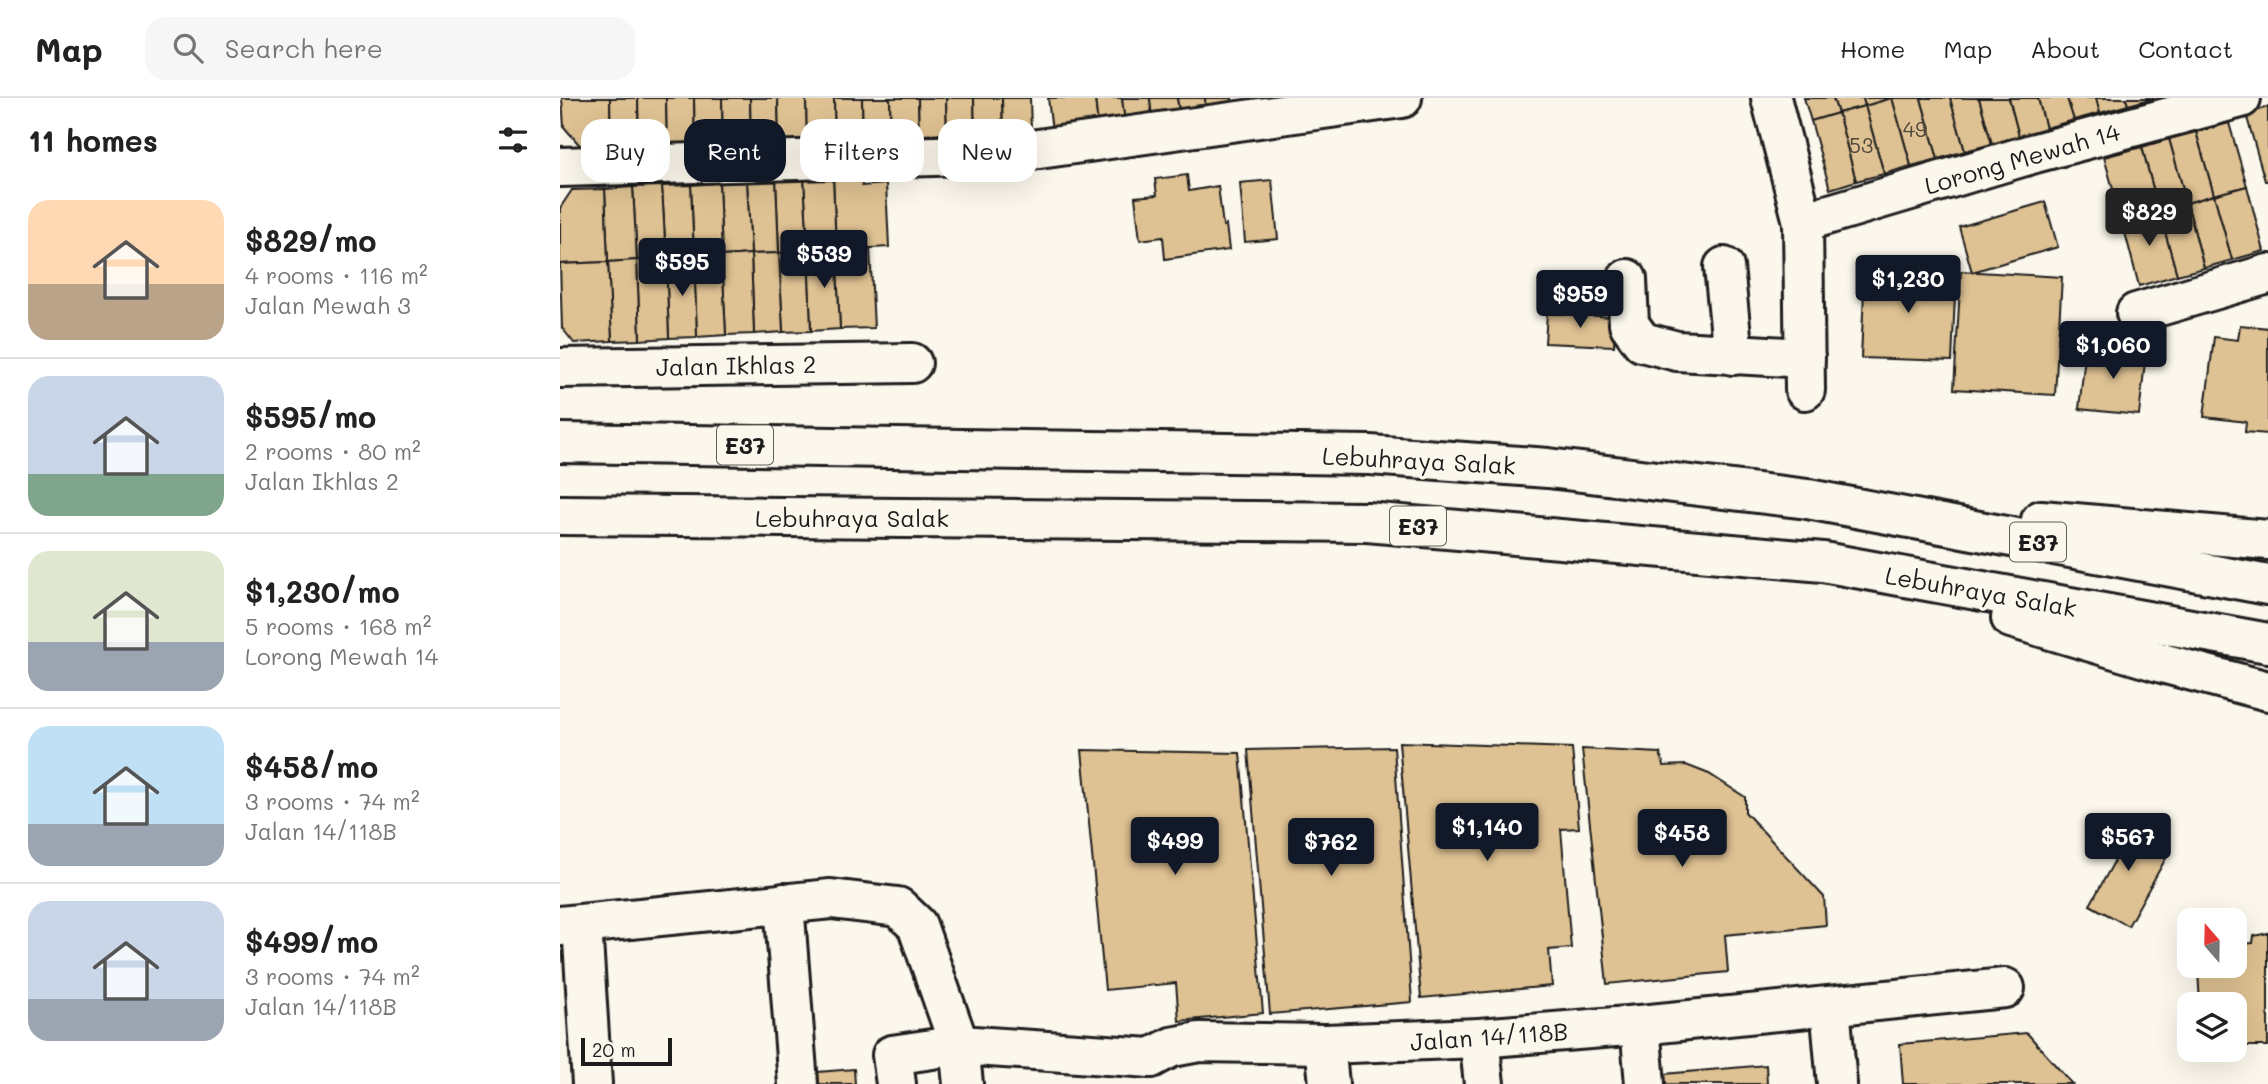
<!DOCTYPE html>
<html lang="en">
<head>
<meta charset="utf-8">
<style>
	:root { --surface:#fff; --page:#f6f6f6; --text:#222; --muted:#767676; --line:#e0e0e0; --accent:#111827 }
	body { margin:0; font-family:Mali,sans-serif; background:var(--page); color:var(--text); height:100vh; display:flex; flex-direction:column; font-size:26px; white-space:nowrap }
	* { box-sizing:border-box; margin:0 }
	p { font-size:23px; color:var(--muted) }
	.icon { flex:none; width:38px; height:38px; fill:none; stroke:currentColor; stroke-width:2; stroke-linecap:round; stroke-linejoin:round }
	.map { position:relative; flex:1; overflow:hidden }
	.details { display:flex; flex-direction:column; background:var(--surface); width:560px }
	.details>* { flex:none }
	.banner { position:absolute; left:21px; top:21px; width:665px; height:63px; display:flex; gap:14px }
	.needle { width:46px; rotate:340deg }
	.controls { position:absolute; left:1617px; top:810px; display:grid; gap:14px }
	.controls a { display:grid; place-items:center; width:70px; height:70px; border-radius:14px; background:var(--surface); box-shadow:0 7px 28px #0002; font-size:35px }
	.scale { position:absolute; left:21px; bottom:18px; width:91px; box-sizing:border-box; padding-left:7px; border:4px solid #1c1c1c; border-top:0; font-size:19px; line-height:24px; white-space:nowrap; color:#1c1c1c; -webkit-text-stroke:5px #fbf7ec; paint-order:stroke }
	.price { position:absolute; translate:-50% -60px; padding:0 16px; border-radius:7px; background:var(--accent); color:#fff; font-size:23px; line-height:46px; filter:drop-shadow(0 2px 4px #0008) }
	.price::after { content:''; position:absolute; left:50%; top:42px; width:21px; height:16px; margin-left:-10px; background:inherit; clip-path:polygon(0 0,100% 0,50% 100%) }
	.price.on { background:#222; color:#fff }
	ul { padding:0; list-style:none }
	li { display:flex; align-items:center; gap:21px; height:175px; padding:0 28px }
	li+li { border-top:2px solid var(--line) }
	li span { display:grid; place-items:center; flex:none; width:196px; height:140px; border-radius:21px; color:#555 }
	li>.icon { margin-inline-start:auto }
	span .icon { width:84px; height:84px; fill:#fffc; stroke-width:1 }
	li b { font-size:30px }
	h2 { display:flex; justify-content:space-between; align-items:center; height:84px; padding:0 28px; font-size:30px }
	.pill { padding:0 24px; border-radius:21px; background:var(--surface); box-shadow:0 7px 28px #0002; font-size:24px; line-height:63px }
	.pill.on { background:var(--accent); color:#fff }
	header { display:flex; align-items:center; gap:42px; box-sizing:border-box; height:98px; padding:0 35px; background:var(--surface); border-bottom:2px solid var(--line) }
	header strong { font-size:33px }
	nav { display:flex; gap:38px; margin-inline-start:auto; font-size:24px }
	.search { width:490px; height:63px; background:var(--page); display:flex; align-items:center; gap:18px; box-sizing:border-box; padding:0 24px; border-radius:21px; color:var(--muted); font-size:26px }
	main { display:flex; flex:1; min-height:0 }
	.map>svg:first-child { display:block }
	.building { fill:#dfc293; stroke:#1c1c1c; stroke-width:2 }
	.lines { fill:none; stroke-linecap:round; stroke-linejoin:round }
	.minor-casing { stroke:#1c1c1c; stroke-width:44 }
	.highway-casing { stroke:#1c1c1c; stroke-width:44 }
	.minor { stroke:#fbf7ec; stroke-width:38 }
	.highway { stroke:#fbf7ec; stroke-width:38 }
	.labels { text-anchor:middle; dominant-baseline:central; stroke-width:7; stroke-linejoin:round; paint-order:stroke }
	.number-label { font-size:21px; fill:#4d463a }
	.shield { fill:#fbf7ec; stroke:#5f5e5a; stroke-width:2 }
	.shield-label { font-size:23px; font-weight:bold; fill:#1c1c1c }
	.street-label { font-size:24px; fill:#1c1c1c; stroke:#fbf7ec }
</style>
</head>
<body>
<header>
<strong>Map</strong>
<div class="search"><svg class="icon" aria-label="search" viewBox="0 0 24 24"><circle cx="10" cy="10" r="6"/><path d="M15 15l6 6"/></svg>Search here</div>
<nav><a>Home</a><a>Map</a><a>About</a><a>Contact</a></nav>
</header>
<main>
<section class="details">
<h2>11 homes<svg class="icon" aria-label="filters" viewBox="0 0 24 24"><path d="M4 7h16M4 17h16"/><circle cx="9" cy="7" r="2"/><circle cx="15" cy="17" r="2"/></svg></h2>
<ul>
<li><span style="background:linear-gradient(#ffd9b3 60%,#b9a48a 0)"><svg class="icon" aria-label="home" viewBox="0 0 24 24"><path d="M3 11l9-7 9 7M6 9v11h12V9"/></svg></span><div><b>$829/mo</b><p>4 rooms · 116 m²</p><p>Jalan Mewah 3</p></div></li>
<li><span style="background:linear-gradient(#c9d6e8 70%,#7fa58c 0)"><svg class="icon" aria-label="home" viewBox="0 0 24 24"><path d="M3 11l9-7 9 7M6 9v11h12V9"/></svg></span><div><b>$595/mo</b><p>2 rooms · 80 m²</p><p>Jalan Ikhlas 2</p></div></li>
<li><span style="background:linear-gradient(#dfe7d0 65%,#9aa5b1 0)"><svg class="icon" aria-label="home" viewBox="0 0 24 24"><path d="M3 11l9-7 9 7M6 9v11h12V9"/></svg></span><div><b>$1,230/mo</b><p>5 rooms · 168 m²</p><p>Lorong Mewah 14</p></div></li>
<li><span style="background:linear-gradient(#bfe0f5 70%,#9aa5b1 0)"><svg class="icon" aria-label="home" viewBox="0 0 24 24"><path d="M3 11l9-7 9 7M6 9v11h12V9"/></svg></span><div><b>$458/mo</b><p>3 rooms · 74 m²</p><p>Jalan 14/118B</p></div></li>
<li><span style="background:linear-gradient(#c9d6e8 70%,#9aa5b1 0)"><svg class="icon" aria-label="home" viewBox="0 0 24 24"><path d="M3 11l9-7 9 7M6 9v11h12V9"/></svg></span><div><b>$499/mo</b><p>3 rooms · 74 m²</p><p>Jalan 14/118B</p></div></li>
</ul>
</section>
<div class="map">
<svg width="1708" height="986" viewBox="0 0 1708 986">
	<rect width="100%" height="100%" fill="#fbf7ec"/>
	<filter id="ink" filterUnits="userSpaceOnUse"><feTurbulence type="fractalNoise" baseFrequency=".0143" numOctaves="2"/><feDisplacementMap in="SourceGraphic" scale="14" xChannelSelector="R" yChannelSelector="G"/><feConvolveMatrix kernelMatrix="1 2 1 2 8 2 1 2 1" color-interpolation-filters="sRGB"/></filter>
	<g filter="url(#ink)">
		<g class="building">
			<path d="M2 0H50L51 50 23 51 4 29Z"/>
			<path d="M50 0H78L79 49 51 50Z"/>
			<path d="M78 0H106L107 48 79 49Z"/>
			<path d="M106 0H134L135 47 107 48Z"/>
			<path d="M134 0H162L163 46 135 47Z"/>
			<path d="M162 0H190L191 45 163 46Z"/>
			<path d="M190 0H218L219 43 191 45Z"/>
			<path d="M218 0H246L247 42 219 43Z"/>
			<path d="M246 0H274L275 41 247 42Z"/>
			<path d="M274 0H302L303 40 275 41Z"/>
			<path d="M302 0H330L331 39 303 40Z"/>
			<path d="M330 0H358L359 37 331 39Z"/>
			<path d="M358 0H386L387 36 359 37Z"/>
			<path d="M386 0H414L415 35 387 36Z"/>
			<path d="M414 0H442L443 34 415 35Z"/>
			<path d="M442 0H470L471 33 443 34Z"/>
			<path d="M488 0H535L538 27 492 33Z"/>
			<path d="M535 0H562L565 24 538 27Z"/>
			<path d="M562 0H590L592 20 565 24Z"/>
			<path d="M590 0H617L620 17 592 20Z"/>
			<path d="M617 0H645L646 14 620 17Z"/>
			<path d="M645 0H672L673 10 646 14Z"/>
			<path d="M1244 0H1273L1278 15 1251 23Z"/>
			<path d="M1273 0H1303L1305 8 1278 15Z"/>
			<path d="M1303 0H1332L1305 8Z"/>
			<path d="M1332 0H1361L1378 61 1351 68Z"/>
			<path d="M1332 0 1351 68 1324 76 1305 8Z"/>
			<path d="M1361 0H1390L1405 53 1378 61Z"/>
			<path d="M1390 0H1419L1432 46 1405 53Z"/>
			<path d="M1419 0H1449L1459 38 1432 46Z"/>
			<path d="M1449 0H1478L1486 30 1459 38Z"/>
			<path d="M1478 0H1507L1514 22 1486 30Z"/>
			<path d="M1507 0H1536L1540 15 1514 22Z"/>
			<path d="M1536 0H1566L1568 7 1540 15Z"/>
			<path d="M1566 0H1594L1568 7Z"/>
			<path d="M1305 8 1324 76 1296 83 1278 15Z"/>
			<path d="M1708 9V83H1705L1686 16Z"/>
			<path d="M1278 15 1296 83 1270 91 1251 23Z"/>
			<path d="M1669 25 1687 88 1654 97 1636 34Z"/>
			<path d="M1636 34 1654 97 1627 105 1609 41Z"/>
			<path d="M1609 41 1627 105 1599 113 1582 49Z"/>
			<path d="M1582 49 1599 113 1562 123 1544 59Z"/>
			<path d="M627 77 629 93 658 88 663 128 666 127 669 152 605 161 603 139 580 142 575 99 597 97 595 81Z"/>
			<path d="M301 78 302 88 326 86 329 149 276 152 273 79Z"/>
			<path d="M273 79 276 152 248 153 244 81Z"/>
			<path d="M244 81 248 153 219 155 216 82Z"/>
			<path d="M216 82 219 155 191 156 187 84Z"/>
			<path d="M712 82 718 141 685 144 680 85Z"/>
			<path d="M187 84 191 156 162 158 159 85Z"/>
			<path d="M159 85 162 158 134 159 131 87Z"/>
			<path d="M131 87 134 159 106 161 102 88Z"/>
			<path d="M102 88 106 161 77 162 73 89Z"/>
			<path d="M1687 88 1704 153 1672 162 1654 97Z"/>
			<path d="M73 89 77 162 48 164 45 91Z"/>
			<path d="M45 91 48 164 0 166V110L12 92Z"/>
			<path d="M1654 97 1672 162 1644 170 1627 105Z"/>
			<path d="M1485 104 1498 149 1412 174 1399 129Z"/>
			<path d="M1627 105 1644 170 1617 177 1599 113Z"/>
			<path d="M1599 113 1617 177 1579 188 1562 123Z"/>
			<path d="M310 150 314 230 280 231 276 152Z"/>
			<path d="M276 152 280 231 251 233 248 153Z"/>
			<path d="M248 153 251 233 223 234 219 155Z"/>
			<path d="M219 155 223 234 194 236 191 156Z"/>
			<path d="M191 156 194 236 166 237 162 158Z"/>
			<path d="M162 158 166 237 137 239 134 159Z"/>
			<path d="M134 159 137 239 109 240 106 161Z"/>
			<path d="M106 161 109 240 80 242 77 162Z"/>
			<path d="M77 162 80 242 52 243 48 164Z"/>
			<path d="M48 164 52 243 14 245 2 230 0 166Z"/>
			<path d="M1305 171 1396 175 1392 263 1301 260Z"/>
			<path d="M1401 173 1502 179 1495 297 1394 291Z"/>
			<path d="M987 215 1055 219 1054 248 985 245Z"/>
			<path d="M1680 227 1708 230V336L1685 334 1686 324 1644 319 1654 239 1678 242Z"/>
			<path d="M1526 249 1586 255 1579 317 1519 311Z"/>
			<path d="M839 644 1012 650 1019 730 1001 731 1011 850 989 852 992 888 861 900Z"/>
			<path d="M834 649 852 904 710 916 688 652Z"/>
			<path d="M1022 651 1100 655 1104 668 1126 667 1149 676 1185 699V714L1264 799 1266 827 1165 837 1168 874 1047 886Z"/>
			<path d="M522 652 680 655 703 915 619 923 616 885 545 892Z"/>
			<path d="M1555 723 1610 753 1568 828 1530 807 1555 762 1539 753Z"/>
			<path d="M1708 835V948H1675V906H1640L1638 873 1681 874 1680 846 1693 845 1694 838Z"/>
			<path d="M1467 935 1512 986H1343L1340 946Z"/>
			<path d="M1206 967 1207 986H1094L1093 977Z"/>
			<path d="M294 971 295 986H259L258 974Z"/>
		</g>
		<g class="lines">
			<g class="minor-casing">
				<g id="minor">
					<path d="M1211 0 1243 124 1245 292"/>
					<path d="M0 69 443 56 842 0"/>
					<path d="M1243 124 1475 55 1681 0"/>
					<path d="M1164 169 1173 257"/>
					<path d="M1067 181 1069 226 1082 244 1117 253 1245 260"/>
					<path d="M1576 215 1708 176"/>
					<path d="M0 270 352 265"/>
					<path d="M224 805 238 986"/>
					<path d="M22 826 32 986"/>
					<path d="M0 828 271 801 338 809 357 827 399 947 403 986"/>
					<path d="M1270 908 1277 986"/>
					<path d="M1080 927 1085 986"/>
					<path d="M919 940 924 986"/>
					<path d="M765 946 769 986"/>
					<path d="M591 960 612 949 639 944 765 946 919 940 1080 927 1445 890"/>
					<path d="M336 986 332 957 399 947 591 960"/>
				</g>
			</g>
			<g class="highway-casing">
				<g id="highway">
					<path d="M0 345 810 357 988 370 1248 401 1708 487"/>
					<path d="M0 417 807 424 1263 464 1708 545"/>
					<path d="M1481 422 1708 442"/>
					<path d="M1451 520 1602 565 1708 593"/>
				</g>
			</g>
			<use href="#minor" class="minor"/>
			<use href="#highway" class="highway"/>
		</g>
	</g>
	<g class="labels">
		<g class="number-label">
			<text x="1355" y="30">49</text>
			<text x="1301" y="46">53</text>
		</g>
		<g class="shield">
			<rect x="157" y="327.5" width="56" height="39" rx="5"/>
			<rect x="830" y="408.5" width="56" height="39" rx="5"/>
			<rect x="1450" y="424.5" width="56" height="39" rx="5"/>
		</g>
		<g class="shield-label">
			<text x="185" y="347">E37</text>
			<text x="858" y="428">E37</text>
			<text x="1478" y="444">E37</text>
		</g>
		<g class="street-label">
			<text transform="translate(1462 60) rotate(-16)">Lorong Mewah 14</text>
			<text transform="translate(176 267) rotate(-1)">Jalan Ikhlas 2</text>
			<text transform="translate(859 362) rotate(3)">Lebuhraya Salak</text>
			<text x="292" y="419">Lebuhraya Salak</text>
			<text transform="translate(1421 493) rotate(10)">Lebuhraya Salak</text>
			<text transform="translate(929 938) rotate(-4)">Jalan 14/118B</text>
		</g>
	</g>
</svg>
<div class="controls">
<a><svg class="needle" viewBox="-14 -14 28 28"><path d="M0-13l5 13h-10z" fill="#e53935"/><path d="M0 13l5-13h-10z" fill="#767676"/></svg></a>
<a><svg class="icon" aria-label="layers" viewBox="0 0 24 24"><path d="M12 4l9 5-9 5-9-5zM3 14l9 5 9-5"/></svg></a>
</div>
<div class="scale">20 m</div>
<b class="price on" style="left:1589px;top:150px">$829</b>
<b class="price" style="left:264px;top:192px">$539</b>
<b class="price" style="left:122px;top:200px">$595</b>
<b class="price" style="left:1348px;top:217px">$1,230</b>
<b class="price" style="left:1020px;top:232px">$959</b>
<b class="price" style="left:1553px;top:283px">$1,060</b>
<b class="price" style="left:927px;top:765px">$1,140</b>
<b class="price" style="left:1122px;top:771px">$458</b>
<b class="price" style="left:1568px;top:775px">$567</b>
<b class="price" style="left:615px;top:779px">$499</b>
<b class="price" style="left:771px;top:780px">$762</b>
<div class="banner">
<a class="pill">Buy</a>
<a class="pill on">Rent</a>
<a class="pill">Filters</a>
<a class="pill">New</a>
</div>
</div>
</main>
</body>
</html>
